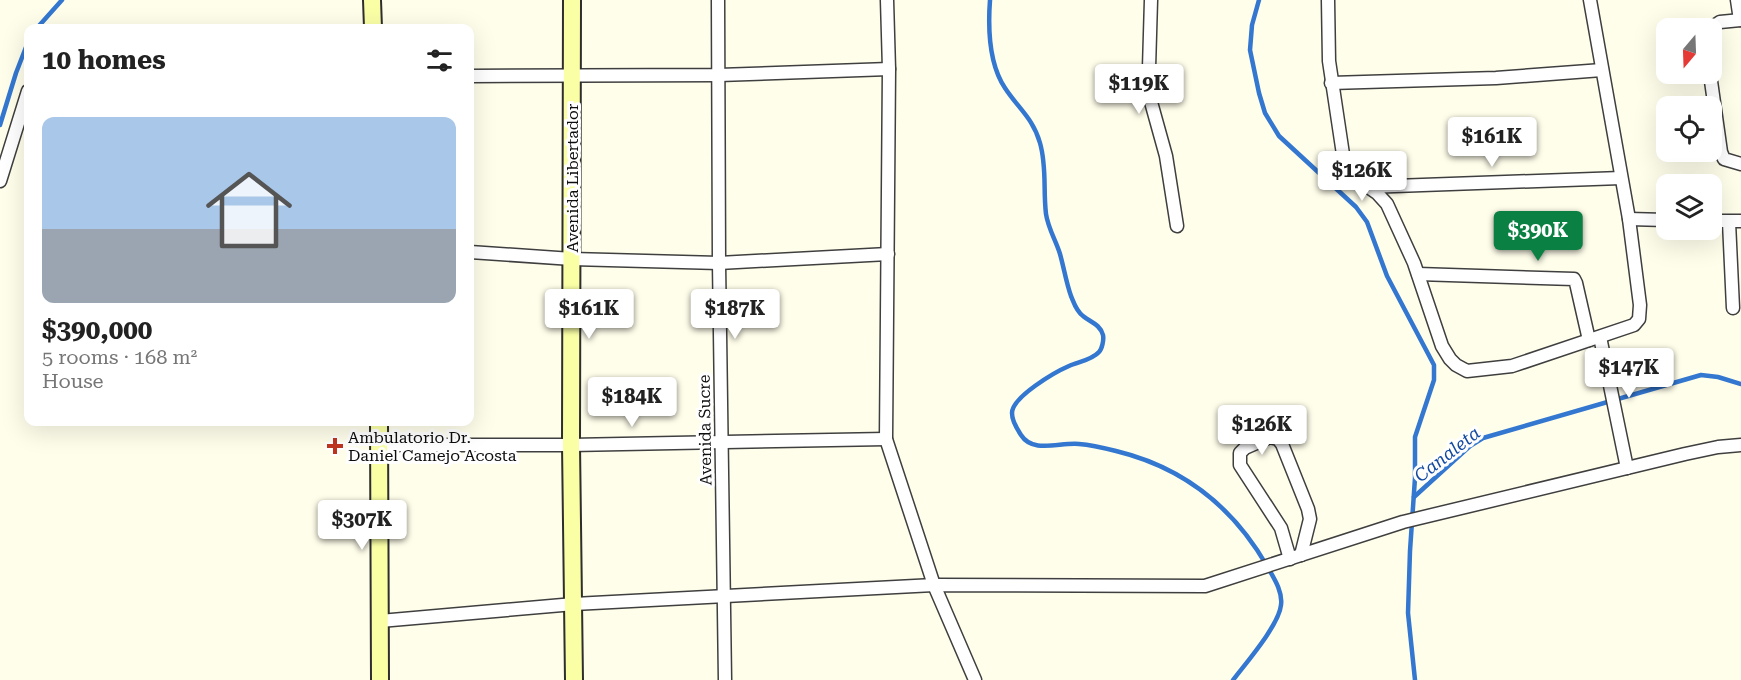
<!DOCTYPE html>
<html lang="en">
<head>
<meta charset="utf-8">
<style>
	:root { --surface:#fff; --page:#f2f2f2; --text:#222; --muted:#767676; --accent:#0b8043 }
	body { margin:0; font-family:"Roboto Serif",serif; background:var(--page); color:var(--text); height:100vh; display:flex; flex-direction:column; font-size:22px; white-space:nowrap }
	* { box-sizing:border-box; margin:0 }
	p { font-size:20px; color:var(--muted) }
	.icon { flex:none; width:33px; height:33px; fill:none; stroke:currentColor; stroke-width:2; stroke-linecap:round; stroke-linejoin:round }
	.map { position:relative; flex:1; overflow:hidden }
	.panel { position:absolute; left:24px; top:24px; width:450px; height:402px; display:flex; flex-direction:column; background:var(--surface); border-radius:12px; box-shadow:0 6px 24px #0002 }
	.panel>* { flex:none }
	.needle { width:39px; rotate:199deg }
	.controls { position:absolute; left:1656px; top:18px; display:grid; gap:12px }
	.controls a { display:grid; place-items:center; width:66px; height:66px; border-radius:12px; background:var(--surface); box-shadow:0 6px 24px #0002; font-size:30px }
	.price { position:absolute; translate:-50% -51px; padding:0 14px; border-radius:6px; background:#fff; color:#222; font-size:20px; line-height:39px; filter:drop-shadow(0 2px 3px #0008) }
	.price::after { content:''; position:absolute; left:50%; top:36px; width:18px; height:14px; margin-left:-9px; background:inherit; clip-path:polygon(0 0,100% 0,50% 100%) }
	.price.on { background:var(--accent); color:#fff }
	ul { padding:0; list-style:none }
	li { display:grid; align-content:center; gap:12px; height:318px; padding:0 18px }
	li span { display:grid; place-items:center; height:186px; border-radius:12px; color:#555 }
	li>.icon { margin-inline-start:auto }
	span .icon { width:108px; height:108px; fill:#fffc; stroke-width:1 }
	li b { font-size:26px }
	h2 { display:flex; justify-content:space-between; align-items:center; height:72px; padding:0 18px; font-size:26px }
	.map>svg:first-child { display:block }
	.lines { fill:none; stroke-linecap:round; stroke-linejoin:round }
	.stream { stroke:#3377d0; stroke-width:4.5 }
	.minor-casing { stroke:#3f3f3f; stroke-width:15 }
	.secondary-casing { stroke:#2e2e2e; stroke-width:20 }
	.minor { stroke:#fff; stroke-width:12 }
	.secondary { stroke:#faffa6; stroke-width:16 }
	.poi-dot { fill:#bf3421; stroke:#fff; stroke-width:2 }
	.labels { text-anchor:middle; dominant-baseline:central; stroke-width:6; stroke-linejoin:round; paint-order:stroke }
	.street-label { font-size:16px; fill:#0c0c0c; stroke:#fff }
	.poi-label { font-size:16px; fill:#0c0c0c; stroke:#fff; text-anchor:start }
	.water-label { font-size:18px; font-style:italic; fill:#134aa0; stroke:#fff }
</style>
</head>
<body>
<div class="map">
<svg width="1741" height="680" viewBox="0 0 1741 680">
	<rect width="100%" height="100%" fill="#fffeeb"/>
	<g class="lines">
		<g class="stream">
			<path d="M990 0C988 27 989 64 1005 88 1018 108 1033 118 1040 143 1047 167 1043 190 1046 214 1048 228 1056 241 1060 254 1064 268 1066 282 1071 296 1074 303 1076 311 1083 316 1090 322 1100 324 1103 335 1104 340 1102 349 1099 352 1092 360 1078 362 1069 366 1055 372 1012 397 1012 413 1012 420 1017 429 1021 435 1033 454 1060 442 1079 444 1091 445 1104 448 1116 451 1182 467 1233 507 1267 566 1273 577 1283 591 1281 605 1279 625 1246 663 1233 680"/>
			<path d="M1259 0 1252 25 1250 50 1259 93 1265 113 1279 136 1356 207 1367 222 1387 276 1434 365V380L1415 437V478L1410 551 1408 613 1415 680"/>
			<path d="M37 28 62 0"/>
			<path d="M0 125 16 73 28 42"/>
			<path d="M1414 497 1470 446 1483 438 1701 375 1718 377 1741 384"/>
		</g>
		<g class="minor-casing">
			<g id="minor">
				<path d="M718 0 719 263 725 680"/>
				<path d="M887 0 889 69 886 439 934 585 975 680"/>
				<path d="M1151 0 1149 68 1151 102 1166 156 1177 226"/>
				<path d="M1328 0 1329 61 1344 161 1355 178 1377 193 1387 204 1414 263 1442 346 1450 359 1456 365 1467 371 1512 366 1634 325 1639 319 1640 305 1629 219 1590 0"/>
				<path d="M1737 0 1740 20"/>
				<path d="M1711 28 1720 22 1741 20"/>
				<path d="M1710 74 1721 152 1724 159 1741 164"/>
				<path d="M470 76 719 75 889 69"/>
				<path d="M1331 83 1496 78 1602 70"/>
				<path d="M0 181 28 91"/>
				<path d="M1367 187 1621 178"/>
				<path d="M1629 219 1666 220"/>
				<path d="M1712 221H1741"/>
				<path d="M1729 222 1733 308"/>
				<path d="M470 252 572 259 719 263 888 254"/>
				<path d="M1418 274 1574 279 1576 283 1589 340"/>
				<path d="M1600 337 1627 468"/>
				<path d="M379 445H571L886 439"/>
				<path d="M1290 559 1281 528 1240 465V453L1245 448 1270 437 1278 439 1282 444 1308 509 1310 519 1301 555"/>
				<path d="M380 621 574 604 934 585 1205 586 1403 522 1685 454 1718 447 1741 445"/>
			</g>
		</g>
		<g class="secondary-casing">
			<g id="secondary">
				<path d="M372 0 373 28"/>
				<path d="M572 0 571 445 574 680"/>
				<path d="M379 422 380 680"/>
			</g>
		</g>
		<use href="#minor" class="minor"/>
		<use href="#secondary" class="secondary"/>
	</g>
	<path class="poi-dot" d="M332 437h6v6h6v6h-6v6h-6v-6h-6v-6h6z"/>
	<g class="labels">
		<g class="street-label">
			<text transform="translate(572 178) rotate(-90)">Avenida Libertador</text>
			<text transform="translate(705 430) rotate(-91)">Avenida Sucre</text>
		</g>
		<g class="poi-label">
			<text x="348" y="437">Ambulatorio Dr.<tspan x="348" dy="18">Daniel Camejo Acosta</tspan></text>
		</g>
		<g class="water-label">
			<text transform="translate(1447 454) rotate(-38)">Canaleta</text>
		</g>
	</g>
</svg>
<div class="controls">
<a><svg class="needle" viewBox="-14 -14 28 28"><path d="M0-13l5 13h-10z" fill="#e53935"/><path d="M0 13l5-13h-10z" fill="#767676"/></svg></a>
<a><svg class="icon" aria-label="locate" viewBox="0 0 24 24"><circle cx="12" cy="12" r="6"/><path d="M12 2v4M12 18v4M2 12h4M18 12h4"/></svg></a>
<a><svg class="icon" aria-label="layers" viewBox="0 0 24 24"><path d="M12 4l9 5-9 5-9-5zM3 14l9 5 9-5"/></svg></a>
</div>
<b class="price" style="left:1139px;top:115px">$119K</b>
<b class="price" style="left:1492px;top:168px">$161K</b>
<b class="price" style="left:1362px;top:202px">$126K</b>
<b class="price on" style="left:1538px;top:262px">$390K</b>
<b class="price" style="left:589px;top:340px">$161K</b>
<b class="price" style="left:735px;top:340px">$187K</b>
<b class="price" style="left:1629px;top:399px">$147K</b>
<b class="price" style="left:632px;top:428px">$184K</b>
<b class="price" style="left:1262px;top:456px">$126K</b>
<b class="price" style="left:362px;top:551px">$307K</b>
<section class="panel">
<h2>10 homes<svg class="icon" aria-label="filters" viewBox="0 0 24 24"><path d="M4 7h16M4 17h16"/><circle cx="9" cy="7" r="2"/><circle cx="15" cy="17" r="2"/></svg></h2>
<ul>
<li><span style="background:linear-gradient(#a9c7e8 60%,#9aa5b1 0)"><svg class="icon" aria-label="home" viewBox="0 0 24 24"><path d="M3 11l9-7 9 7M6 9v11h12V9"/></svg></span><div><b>$390,000</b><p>5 rooms · 168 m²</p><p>House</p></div></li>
</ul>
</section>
</div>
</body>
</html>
